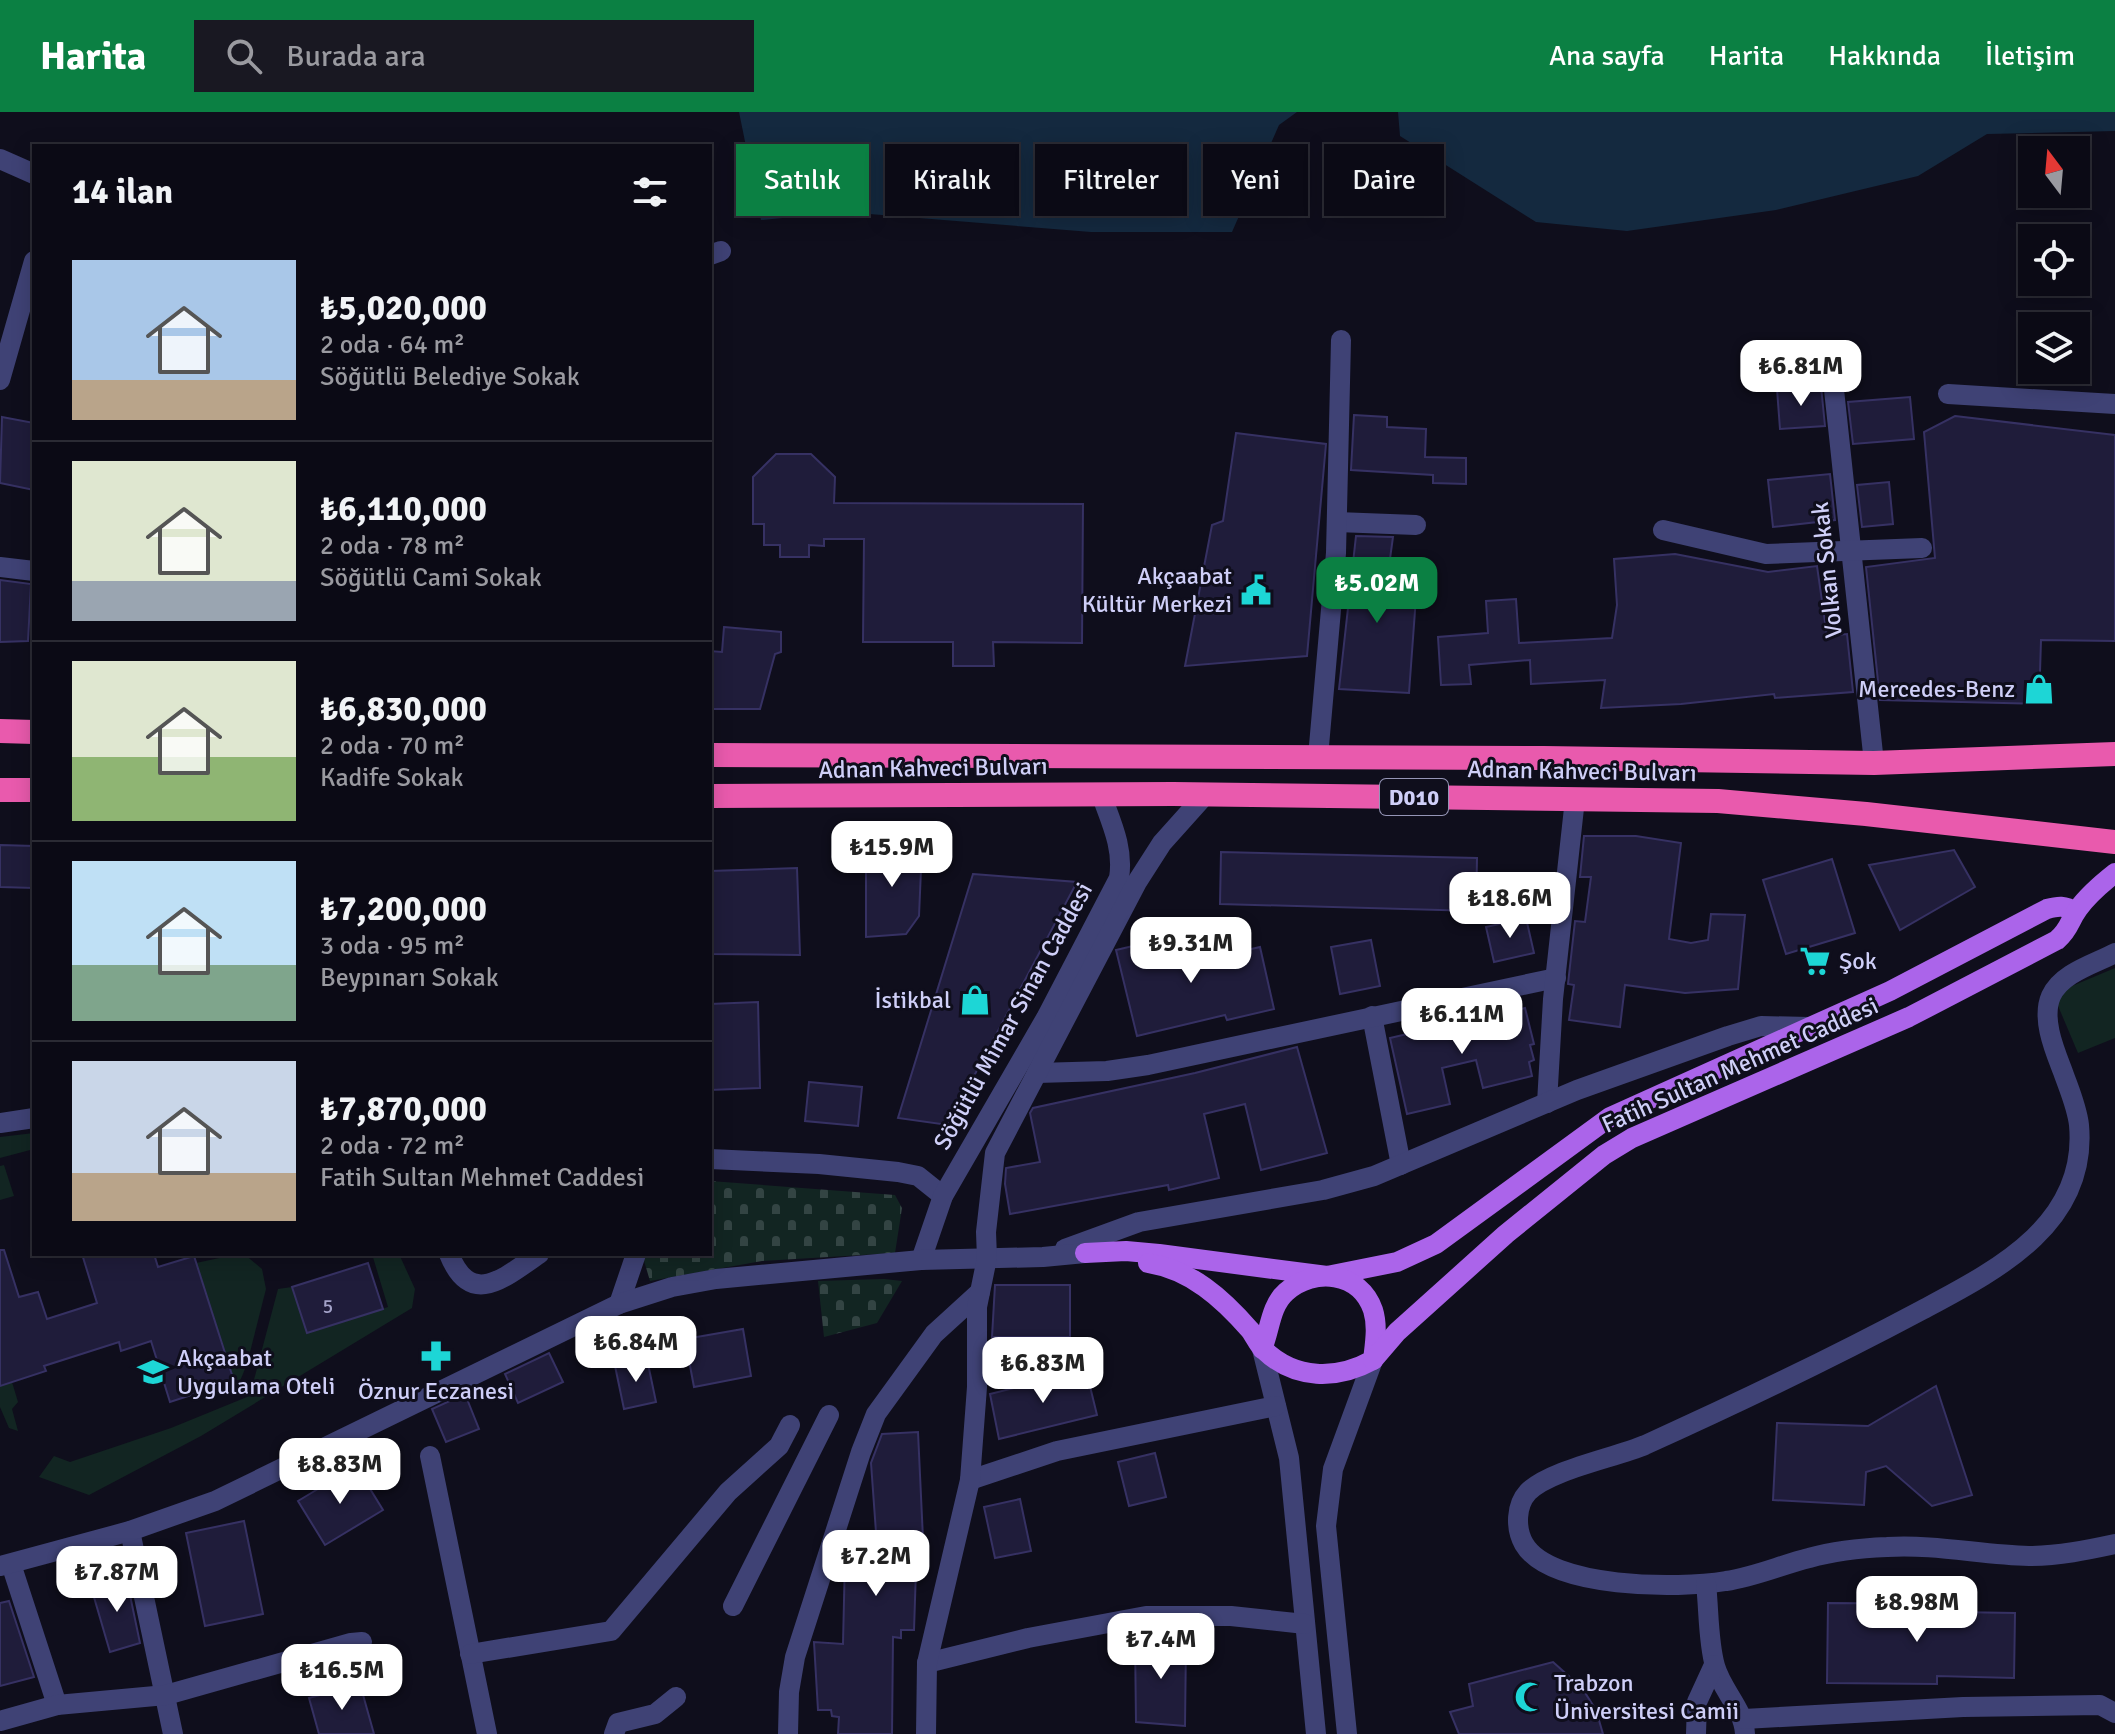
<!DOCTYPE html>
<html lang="tr">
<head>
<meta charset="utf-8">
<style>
	:root { --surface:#0b0a15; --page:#191822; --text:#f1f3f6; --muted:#9a9aa0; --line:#2b2b34; --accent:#0b8043 }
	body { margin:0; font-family:Signika,sans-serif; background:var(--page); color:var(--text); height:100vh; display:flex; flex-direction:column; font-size:30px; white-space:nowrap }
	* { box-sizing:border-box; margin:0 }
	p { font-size:26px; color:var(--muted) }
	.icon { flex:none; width:44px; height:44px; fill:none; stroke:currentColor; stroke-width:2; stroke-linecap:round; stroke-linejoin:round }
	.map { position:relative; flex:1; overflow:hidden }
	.panel { position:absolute; left:32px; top:32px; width:680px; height:1112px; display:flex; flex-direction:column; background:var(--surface); border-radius:0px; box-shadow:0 4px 20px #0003,0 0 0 2px var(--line) }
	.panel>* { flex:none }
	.banner { position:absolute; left:736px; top:32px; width:760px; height:72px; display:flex; gap:16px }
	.needle { width:52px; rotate:344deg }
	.fabs { position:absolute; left:2018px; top:24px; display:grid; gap:16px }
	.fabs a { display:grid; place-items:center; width:72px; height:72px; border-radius:0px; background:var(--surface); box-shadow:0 4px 20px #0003,0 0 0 2px var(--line); font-size:40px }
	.price { position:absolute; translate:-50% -68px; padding:0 18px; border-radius:16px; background:#fff; color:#222; font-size:26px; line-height:52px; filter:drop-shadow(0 2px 4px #0008) }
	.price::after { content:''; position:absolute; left:50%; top:48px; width:24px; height:18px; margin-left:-12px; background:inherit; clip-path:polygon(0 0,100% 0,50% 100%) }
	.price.current { background:var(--accent); color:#fff }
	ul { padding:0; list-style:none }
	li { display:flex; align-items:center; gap:24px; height:200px; padding:0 40px }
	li+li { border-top:2px solid var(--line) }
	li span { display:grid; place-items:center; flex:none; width:224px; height:160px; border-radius:0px; color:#555 }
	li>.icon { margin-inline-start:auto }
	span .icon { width:96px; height:96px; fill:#fffc; stroke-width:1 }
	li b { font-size:34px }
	h2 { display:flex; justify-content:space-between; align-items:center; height:96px; padding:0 40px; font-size:34px }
	.chip { padding:0 28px; border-radius:0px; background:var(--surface); box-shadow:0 4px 20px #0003,0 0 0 2px var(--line); font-size:28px; line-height:72px }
	.chip.current { background:var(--accent); color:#fff }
	header { display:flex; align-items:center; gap:48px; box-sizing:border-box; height:112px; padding:0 40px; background:var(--accent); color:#fff }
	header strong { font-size:38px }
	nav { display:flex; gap:44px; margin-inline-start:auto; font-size:28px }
	.search { width:560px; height:72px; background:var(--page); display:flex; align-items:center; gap:20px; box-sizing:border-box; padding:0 28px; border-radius:0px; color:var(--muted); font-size:30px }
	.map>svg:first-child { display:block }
	.grass { fill:#122522 }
	.cemetery { fill:url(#cemetery-stones) }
	.water { fill:#14293f }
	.building { fill:#1f1c3a; stroke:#363163; stroke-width:2 }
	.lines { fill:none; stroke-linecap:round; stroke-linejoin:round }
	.minor { stroke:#3f4275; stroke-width:20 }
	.major { stroke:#ab64ea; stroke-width:20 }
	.highway { stroke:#e95aad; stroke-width:24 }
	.labels { text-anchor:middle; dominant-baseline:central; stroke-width:6; stroke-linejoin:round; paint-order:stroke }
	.number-label { font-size:20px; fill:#a3a2c8 }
	.shield { fill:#0f0e1c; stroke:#9595b6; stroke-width:2 }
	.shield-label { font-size:22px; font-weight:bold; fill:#cfcff8 }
	.street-label { font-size:24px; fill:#cfcff8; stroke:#0f0e1c }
	.poi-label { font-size:24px; fill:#cfcff8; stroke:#0f0e1c; text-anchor:end }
</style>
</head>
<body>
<header>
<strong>Harita</strong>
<div class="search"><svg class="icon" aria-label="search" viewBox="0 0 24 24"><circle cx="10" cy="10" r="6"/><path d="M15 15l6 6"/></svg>Burada ara</div>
<nav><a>Ana sayfa</a><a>Harita</a><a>Hakkında</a><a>İletişim</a></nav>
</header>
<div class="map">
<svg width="2115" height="1622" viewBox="0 0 2115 1622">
	<defs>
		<pattern id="cemetery-stones" width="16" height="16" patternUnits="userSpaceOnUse" patternTransform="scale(2)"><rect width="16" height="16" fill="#122522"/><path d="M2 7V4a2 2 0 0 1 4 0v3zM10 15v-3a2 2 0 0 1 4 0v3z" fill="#334443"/></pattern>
	</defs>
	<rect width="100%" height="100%" fill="#0f0e1c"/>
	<g class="grass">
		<path d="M2115 856V926L2078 941 2053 882Z"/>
		<path d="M34 1021V1037L0 1046V1025Z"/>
		<path d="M4 1053 14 1084 0 1088V1054Z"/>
		<path d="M238 1142H244L262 1157 266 1177 247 1252 240 1269H234L196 1151Z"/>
		<path d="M372 1142H399L415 1177 412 1196 201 1324 89 1383 39 1365 54 1344 70 1350 171 1316 247 1285 251 1279 278 1177 292 1175 307 1221 388 1195Z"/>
		<path d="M12 1270 18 1290 12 1297 18 1319 9 1316 0 1295V1274Z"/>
	</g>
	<g class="cemetery">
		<path d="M710 1069 895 1083 902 1096 895 1141 762 1149 650 1169 642 1142H710Z"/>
		<path d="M884 1167 902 1169 877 1211 824 1225 818 1169Z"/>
	</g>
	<g class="water">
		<path d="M739 0H1297L1279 13 1232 120H1091L845 100 761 108Z"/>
		<path d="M1398 0H2115V19L1987 22 1918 64 1776 98 1627 119 1536 110 1400 24Z"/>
	</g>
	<g class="building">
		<path d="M1821 274 1825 314 1780 317 1777 277Z"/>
		<path d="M1910 285 1914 327 1853 332 1848 290Z"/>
		<path d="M1354 303 1387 305V315L1426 317 1425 345 1466 346V372L1433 371V363L1351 358Z"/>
		<path d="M1955 304 2115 323V529L2041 528 2039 592 1880 588 1866 455 1935 446 1924 320Z"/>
		<path d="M2 305 34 311V378L0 371Z"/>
		<path d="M1236 321 1326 332 1307 544 1185 554 1212 413 1223 409Z"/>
		<path d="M776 342H811L835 365 834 391 1083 392 1082 531 993 530 994 554H953V530H863L864 427H824V434L809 433V445H780V433H764V412H753V365Z"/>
		<path d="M1830 362 1835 408 1773 415 1768 368Z"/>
		<path d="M1889 370 1893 412 1862 415 1857 373Z"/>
		<path d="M1356 424 1393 425 1385 483 1416 485 1409 581 1339 577Z"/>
		<path d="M1675 442 1768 460 1817 454 1827 524 1847 522 1853 580 1775 586 1774 582 1681 592 1601 596 1605 568 1531 572 1530 548 1469 553 1471 572 1441 573 1438 525 1488 521 1486 489 1516 487 1519 531 1612 526 1617 493 1614 447Z"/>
		<path d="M0 468 31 472 28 529 0 530Z"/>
		<path d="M724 515 781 520V540L775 542 760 597H710V539L722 540Z"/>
		<path d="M1584 724H1636L1681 731 1669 827 1691 831 1708 828 1711 802 1745 803 1738 877 1685 881 1625 873 1620 915 1569 908 1574 873 1568 872 1575 809 1585 810 1591 765H1580Z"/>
		<path d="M0 733 34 734V776L0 775Z"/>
		<path d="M866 733 922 734 919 804 906 822 866 825Z"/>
		<path d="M1954 738 1975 775 1900 818 1869 753Z"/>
		<path d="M1221 740 1477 746 1476 799 1220 792Z"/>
		<path d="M1832 747 1855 821 1786 842 1763 768Z"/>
		<path d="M797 756 800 843 710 842V759Z"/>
		<path d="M973 762 1077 770 948 1013 898 1006Z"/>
		<path d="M1526 806 1534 841 1494 850 1486 815Z"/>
		<path d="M1188 821 1195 850 1260 835 1274 897 1227 908 1225 903 1137 924 1116 838Z"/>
		<path d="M1371 828 1380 874 1340 882 1331 835Z"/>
		<path d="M758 890 760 976 710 978V892Z"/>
		<path d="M1525 896 1534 932 1530 933 1534 948 1529 950 1532 964 1483 976 1476 948 1442 956 1450 992 1407 1002 1390 926 1450 912V915Z"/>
		<path d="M1297 935 1327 1041 1261 1058 1245 992 1204 1002 1219 1066 1169 1078 1168 1073 1010 1102 1005 1072 1006 1056 1040 1050 1030 1001 1033 996 1195 961Z"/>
		<path d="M809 970 862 975 858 1014 805 1009Z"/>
		<path d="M0 1138H4L19 1185 38 1180 47 1207 97 1191 82 1142H154L158 1155 194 1144 234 1269 170 1290 151 1229 121 1239 119 1230 44 1254 46 1259 0 1274Z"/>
		<path d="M368 1151 383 1197 307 1221 292 1175Z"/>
		<path d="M995 1173H1070V1225H992Z"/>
		<path d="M743 1217 751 1264 694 1275 685 1227Z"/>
		<path d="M549 1241 563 1270 518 1291 505 1262Z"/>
		<path d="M647 1247 656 1290 624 1297 615 1254Z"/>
		<path d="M1086 1258 1097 1303 999 1327 990 1282Z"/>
		<path d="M1936 1274 1972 1383 1932 1394 1886 1354 1866 1360 1864 1393 1773 1388 1777 1311 1868 1314Z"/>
		<path d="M465 1282 479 1317 446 1330 432 1297Z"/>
		<path d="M918 1320 923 1427H917L914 1518H901V1526L893 1525 892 1622H838L839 1605 832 1604 831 1598H818L814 1530 843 1532 845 1446 878 1448 871 1351 882 1322Z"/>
		<path d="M1155 1341 1166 1385 1129 1394 1118 1350Z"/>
		<path d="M356 1354 383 1398 325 1433 298 1389Z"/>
		<path d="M1020 1387 1031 1439 995 1446 984 1395Z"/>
		<path d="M244 1409 263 1502 205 1514 186 1421Z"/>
		<path d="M126 1464 140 1531 110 1540 91 1475Z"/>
		<path d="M9 1489 34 1565 0 1574V1491Z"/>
		<path d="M1828 1491 1955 1492V1500L2015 1501 2014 1566 1937 1564V1572L1827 1571Z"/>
		<path d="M1135 1526 1186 1529 1185 1614 1136 1610Z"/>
		<path d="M1553 1550 1582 1576 1596 1598 1603 1622H1459L1450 1600 1473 1594 1469 1572Z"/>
		<path d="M360 1572 374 1622H319L309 1586Z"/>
	</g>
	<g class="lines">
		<g class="minor">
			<path d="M0 47 34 62"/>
			<path d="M710 143 721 139"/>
			<path d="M1832 259 1874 651"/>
			<path d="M0 268 34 149"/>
			<path d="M1948 282 2115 292"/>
			<path d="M1337 410 1416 413"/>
			<path d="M1663 418 1766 442 1922 436"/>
			<path d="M0 455 34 459"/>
			<path d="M1318 645 1336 441 1341 228"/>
			<path d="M2115 841C2094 852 2061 861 2051 884 2041 907 2055 939 2063 960 2069 977 2077 995 2079 1013 2088 1112 1997 1158 1922 1198 1832 1246 1738 1291 1645 1333 1614 1346 1550 1358 1528 1380 1516 1393 1515 1416 1524 1432 1550 1477 1679 1477 1726 1469 1754 1465 1781 1453 1809 1446 1834 1439 1862 1436 1887 1435 1935 1432 1982 1443 2029 1444 2059 1444 2087 1438 2115 1432"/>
			<path d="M1372 904 1401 1053"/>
			<path d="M1037 961 1107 959 1148 953 1556 866"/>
			<path d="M1547 991 1553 887 1575 687"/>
			<path d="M0 1011 34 1006"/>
			<path d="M710 1047 819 1052 898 1060 918 1064 943 1084"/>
			<path d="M1065 1137 1139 1110 1323 1078 1374 1064 1577 978 1728 924 1761 914 1809 915"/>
			<path d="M449 1142C471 1197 505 1165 539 1142"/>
			<path d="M921 1148 943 1084 1046 906 1119 766C1124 736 1111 710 1101 682"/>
			<path d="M619 1192 636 1142"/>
			<path d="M1262 1237 1289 1346 1316 1622"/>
			<path d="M430 1344 487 1622"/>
			<path d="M970 1368 1057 1339 1276 1294"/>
			<path d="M130 1419 173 1622"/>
			<path d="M11 1452 57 1593"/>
			<path d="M0 1454 130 1419 215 1389 619 1192 672 1175 716 1167 921 1148 1043 1145 1085 1141"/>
			<path d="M1706 1472C1709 1498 1708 1529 1715 1554 1722 1579 1744 1597 1745 1622"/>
			<path d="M733 1494 829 1303"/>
			<path d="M470 1542 611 1519 728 1380 779 1334 790 1313"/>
			<path d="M927 1551 1028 1526 1146 1504H1231L1305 1512"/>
			<path d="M1744 1607 1963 1595 2100 1593 2115 1601"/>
			<path d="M0 1609 57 1593 166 1583 351 1531 362 1530"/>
			<path d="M614 1622 618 1611 655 1602 676 1585"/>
			<path d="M788 1622 789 1580 795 1545 861 1340 876 1302 934 1222 980 1180"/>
			<path d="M926 1622 927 1551 970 1368 977 1275V1195L987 1146 986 1120 995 1041 1137 770 1162 731 1205 683"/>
			<path d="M1347 1622 1326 1414 1333 1357 1373 1248"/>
			<path d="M1696 1622 1697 1590 1714 1553"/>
		</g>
		<g class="major">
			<path d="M1085 1141 1126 1139 1159 1142 1327 1164 1397 1150 1436 1132 1610 1005 1890 879 2047 797C2058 794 2065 793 2075 800"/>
			<path d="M1148 1151C1191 1158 1222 1186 1250 1218 1255 1224 1258 1233 1264 1238 1295 1268 1337 1268 1373 1248 1375 1231 1378 1214 1373 1198 1360 1160 1314 1155 1286 1180 1270 1194 1270 1219 1262 1237"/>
			<path d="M1373 1248 1397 1220 1506 1122 1604 1043 1632 1026 1909 905 2057 828C2070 817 2069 809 2078 797 2088 783 2101 772 2115 761"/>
		</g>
		<g class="highway">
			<path d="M0 619 34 620"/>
			<path d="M710 643 1544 646 1874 651 2115 642"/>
			<path d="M0 678H34"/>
			<path d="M710 684 1173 682 1718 689 1866 702 2115 730"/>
		</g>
	</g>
	<defs>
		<g id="civic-bare" transform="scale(2.4)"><path d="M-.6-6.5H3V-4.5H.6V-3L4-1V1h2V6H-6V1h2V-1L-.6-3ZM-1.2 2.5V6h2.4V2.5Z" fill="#1dd6d6" stroke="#0f0e1c" stroke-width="2.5" paint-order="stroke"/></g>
		<g id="shop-bare" transform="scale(2.4)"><path d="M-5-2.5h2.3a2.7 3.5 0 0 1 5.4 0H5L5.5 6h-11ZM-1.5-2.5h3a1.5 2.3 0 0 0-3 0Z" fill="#1dd6d6" stroke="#0f0e1c" stroke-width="2.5" paint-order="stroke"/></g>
		<g id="supermarket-bare" transform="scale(2.4)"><path d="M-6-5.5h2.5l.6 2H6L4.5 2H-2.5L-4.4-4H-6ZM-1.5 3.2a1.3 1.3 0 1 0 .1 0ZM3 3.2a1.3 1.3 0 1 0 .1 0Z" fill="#1dd6d6" stroke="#0f0e1c" stroke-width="2.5" paint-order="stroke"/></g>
		<g id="pharmacy-bare" transform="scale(2.4)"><path d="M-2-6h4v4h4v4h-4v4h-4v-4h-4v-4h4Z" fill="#1dd6d6" stroke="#0f0e1c" stroke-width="2.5" paint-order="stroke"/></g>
		<g id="school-bare" transform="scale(2.4)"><path d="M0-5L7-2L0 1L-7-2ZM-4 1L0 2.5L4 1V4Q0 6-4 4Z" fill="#1dd6d6" stroke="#0f0e1c" stroke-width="2.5" paint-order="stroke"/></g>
		<g id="mosque-bare" transform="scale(2.4)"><path d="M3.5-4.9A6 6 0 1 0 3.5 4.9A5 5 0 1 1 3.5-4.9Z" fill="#1dd6d6" stroke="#0f0e1c" stroke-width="2.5" paint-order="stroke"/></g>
	</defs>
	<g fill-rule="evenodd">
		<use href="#civic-bare" x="1256" y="478"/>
		<use href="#shop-bare" x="2039" y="577"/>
		<use href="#supermarket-bare" x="1815" y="849"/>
		<use href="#shop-bare" x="975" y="888"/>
		<use href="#pharmacy-bare" x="436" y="1244"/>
		<use href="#school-bare" x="153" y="1260"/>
		<use href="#mosque-bare" x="1530" y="1585"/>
	</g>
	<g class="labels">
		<g class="number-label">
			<text x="328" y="1194">5</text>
		</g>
		<rect class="shield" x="1380" y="667" width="68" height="36" rx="6"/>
		<g class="shield-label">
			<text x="1414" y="685">D010</text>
		</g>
		<g class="street-label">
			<text transform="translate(1827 458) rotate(-96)">Volkan Sokak</text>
			<text transform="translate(933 656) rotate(-1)">Adnan Kahveci Bulvarı</text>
			<text transform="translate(1582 659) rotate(1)">Adnan Kahveci Bulvarı</text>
			<text transform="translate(1013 904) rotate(-61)">Söğütlü Mimar Sinan Caddesi</text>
			<text transform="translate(1740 953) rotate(-24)">Fatih Sultan Mehmet Caddesi</text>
		</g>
		<g class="poi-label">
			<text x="1232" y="464">Akçaabat<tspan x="1232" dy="28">Kültür Merkezi</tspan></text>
			<text x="2015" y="577">Mercedes-Benz</text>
			<text x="1839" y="849" text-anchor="start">Şok</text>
			<text x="951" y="888">İstikbal</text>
			<text x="177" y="1246" text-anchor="start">Akçaabat<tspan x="177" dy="28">Uygulama Oteli</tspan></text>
			<text x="436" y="1279" text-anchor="middle">Öznur Eczanesi</text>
			<text x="1554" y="1571" text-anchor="start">Trabzon<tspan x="1554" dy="28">Üniversitesi Camii</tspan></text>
		</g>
	</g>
</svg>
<div class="fabs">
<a><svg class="needle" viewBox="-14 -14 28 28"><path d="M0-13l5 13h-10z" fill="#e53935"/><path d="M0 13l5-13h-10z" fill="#9a9aa0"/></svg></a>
<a><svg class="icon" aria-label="locate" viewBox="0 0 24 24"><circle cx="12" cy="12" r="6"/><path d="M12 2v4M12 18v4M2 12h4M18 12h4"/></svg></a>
<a><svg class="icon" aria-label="layers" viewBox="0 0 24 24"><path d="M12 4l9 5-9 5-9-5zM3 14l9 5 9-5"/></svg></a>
</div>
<b class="price" style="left:1801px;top:296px">₺6.81M</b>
<b class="price current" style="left:1377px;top:513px">₺5.02M</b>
<b class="price" style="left:892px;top:777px">₺15.9M</b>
<b class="price" style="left:1510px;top:828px">₺18.6M</b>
<b class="price" style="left:1191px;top:873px">₺9.31M</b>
<b class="price" style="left:1462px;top:944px">₺6.11M</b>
<b class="price" style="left:636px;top:1272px">₺6.84M</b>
<b class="price" style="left:1043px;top:1293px">₺6.83M</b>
<b class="price" style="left:340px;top:1394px">₺8.83M</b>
<b class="price" style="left:876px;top:1486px">₺7.2M</b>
<b class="price" style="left:117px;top:1502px">₺7.87M</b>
<b class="price" style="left:1917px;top:1532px">₺8.98M</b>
<b class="price" style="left:1161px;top:1569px">₺7.4M</b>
<b class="price" style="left:342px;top:1600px">₺16.5M</b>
<div class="banner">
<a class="chip current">Satılık</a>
<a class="chip">Kiralık</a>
<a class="chip">Filtreler</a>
<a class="chip">Yeni</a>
<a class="chip">Daire</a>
</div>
<section class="panel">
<h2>14 ilan<svg class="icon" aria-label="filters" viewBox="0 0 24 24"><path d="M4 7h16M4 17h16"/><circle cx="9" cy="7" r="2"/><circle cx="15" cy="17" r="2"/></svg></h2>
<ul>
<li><span style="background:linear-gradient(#a9c7e8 75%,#b9a48a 0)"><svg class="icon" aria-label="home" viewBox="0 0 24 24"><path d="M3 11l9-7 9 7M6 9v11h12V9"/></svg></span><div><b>₺5,020,000</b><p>2 oda · 64 m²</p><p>Söğütlü Belediye Sokak</p></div></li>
<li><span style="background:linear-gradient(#dfe7d0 75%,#9aa5b1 0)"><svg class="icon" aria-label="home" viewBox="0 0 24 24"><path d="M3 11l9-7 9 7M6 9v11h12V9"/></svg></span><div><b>₺6,110,000</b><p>2 oda · 78 m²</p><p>Söğütlü Cami Sokak</p></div></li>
<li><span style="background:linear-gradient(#dfe7d0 60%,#8fb573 0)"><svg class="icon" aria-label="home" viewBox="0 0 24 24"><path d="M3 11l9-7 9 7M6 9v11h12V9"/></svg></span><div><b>₺6,830,000</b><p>2 oda · 70 m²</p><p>Kadife Sokak</p></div></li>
<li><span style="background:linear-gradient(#bfe0f5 65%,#7fa58c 0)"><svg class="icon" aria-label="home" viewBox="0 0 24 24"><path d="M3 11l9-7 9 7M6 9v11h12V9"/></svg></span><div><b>₺7,200,000</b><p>3 oda · 95 m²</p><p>Beypınarı Sokak</p></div></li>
<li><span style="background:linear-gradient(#c9d6e8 70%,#b9a48a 0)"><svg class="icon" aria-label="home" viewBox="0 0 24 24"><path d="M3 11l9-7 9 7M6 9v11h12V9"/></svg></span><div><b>₺7,870,000</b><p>2 oda · 72 m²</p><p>Fatih Sultan Mehmet Caddesi</p></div></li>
</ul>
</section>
</div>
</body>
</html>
